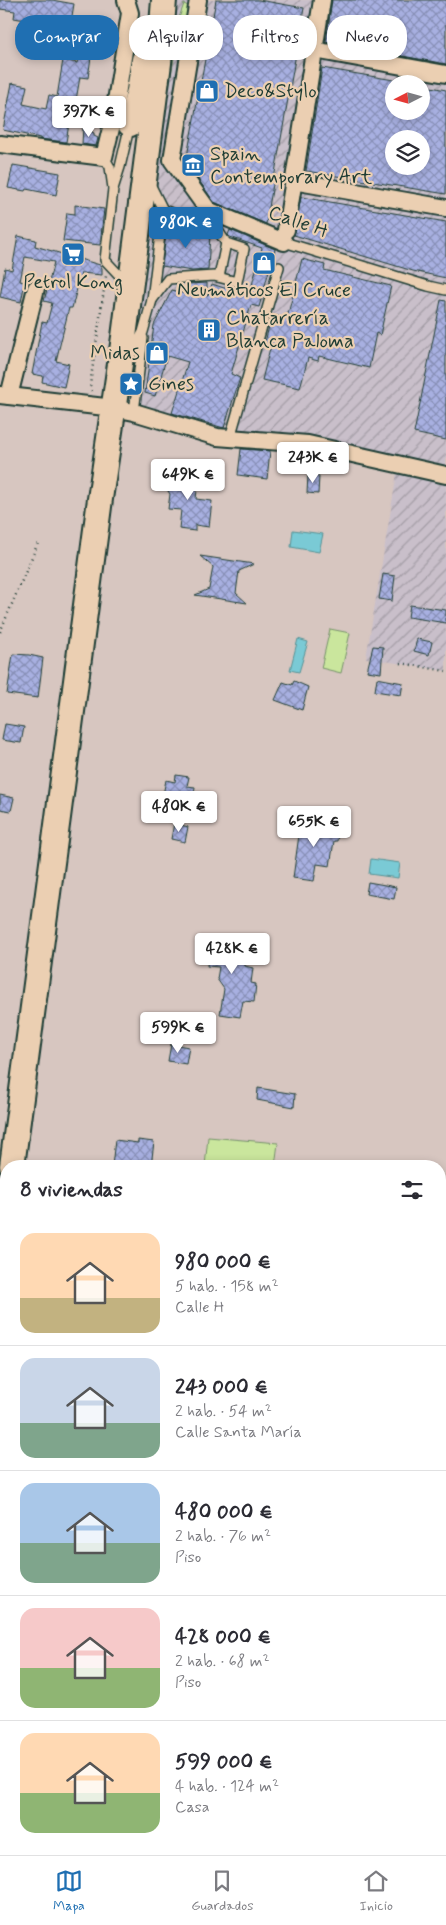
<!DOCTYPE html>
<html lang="es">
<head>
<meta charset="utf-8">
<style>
	:root { --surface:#fff; --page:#f2f2f3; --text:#2b2b33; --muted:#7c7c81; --line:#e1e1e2; --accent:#1f6fb2 }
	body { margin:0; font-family:Mynerve,sans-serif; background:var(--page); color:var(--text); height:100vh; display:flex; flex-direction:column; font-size:19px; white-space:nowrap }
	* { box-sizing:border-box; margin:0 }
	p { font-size:16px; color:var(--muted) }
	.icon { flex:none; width:28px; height:28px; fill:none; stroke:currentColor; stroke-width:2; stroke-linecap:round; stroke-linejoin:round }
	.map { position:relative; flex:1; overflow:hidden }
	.sheet { position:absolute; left:0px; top:1160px; width:446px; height:695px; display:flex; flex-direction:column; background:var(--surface); border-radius:20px 20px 0 0; box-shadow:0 2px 8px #0003 }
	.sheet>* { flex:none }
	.banner { position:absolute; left:15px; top:15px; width:416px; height:45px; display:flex; gap:10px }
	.needle { width:32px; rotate:264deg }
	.fabs { position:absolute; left:385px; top:75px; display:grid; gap:10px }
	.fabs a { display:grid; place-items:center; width:45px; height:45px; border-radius:50%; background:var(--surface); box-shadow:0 2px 8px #0003; font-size:25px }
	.price { position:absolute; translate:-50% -42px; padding:0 11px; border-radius:5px; background:#fff; color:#222; font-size:16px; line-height:32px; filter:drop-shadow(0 1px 2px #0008) }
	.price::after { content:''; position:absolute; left:50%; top:30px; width:15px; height:11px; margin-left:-8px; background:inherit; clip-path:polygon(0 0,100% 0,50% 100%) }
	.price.selected { background:var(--accent); color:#fff }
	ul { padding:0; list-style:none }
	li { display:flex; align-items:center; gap:15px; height:125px; padding:0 20px }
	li+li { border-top:1px solid var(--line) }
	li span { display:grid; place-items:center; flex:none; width:140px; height:100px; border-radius:15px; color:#555 }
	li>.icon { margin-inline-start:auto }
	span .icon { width:60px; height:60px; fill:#fffc; stroke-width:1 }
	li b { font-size:21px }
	h2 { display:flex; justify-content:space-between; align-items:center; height:60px; padding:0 20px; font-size:21px }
	.chip { padding:0 18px; border-radius:20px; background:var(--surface); box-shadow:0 2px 8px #0003; font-size:18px; line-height:45px }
	.chip.selected { background:var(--accent); color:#fff }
	.dock { display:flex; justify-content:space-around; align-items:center; height:70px; border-top:1px solid var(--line); background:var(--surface); font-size:14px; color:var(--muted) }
	.dock a { display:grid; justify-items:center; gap:2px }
	.dock .selected { color:var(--accent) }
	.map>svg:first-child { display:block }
	.built { fill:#c9bfca }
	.industrial { fill:url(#industrial-furrows); fill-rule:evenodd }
	.green { fill:#cae69d; stroke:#749268 }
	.water { fill:#7acad5; stroke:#569295 }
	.building { fill:url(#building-cross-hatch); stroke:#1f3d34; fill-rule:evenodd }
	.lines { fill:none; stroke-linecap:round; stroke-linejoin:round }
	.service-casing { stroke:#1f3d34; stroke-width:12 }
	.minor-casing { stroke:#1f3d34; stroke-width:20 }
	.secondary-casing { stroke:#1f3d34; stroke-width:28 }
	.path { stroke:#1f3d34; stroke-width:2.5; stroke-dasharray:1 4; stroke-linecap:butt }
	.service { stroke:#ebcfb2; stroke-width:9 }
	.minor { stroke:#ebcfb2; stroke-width:16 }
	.secondary { stroke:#ebcfb2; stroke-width:24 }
	.labels { text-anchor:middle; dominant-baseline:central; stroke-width:4.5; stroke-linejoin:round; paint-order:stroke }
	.poi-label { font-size:20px; fill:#1f3d34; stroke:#ebcfb2; text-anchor:start }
	.street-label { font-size:20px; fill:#1f3d34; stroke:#ebcfb2 }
</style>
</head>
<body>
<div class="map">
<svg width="446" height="1855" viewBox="0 0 446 1855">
	<defs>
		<pattern id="industrial-furrows" width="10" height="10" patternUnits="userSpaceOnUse" patternTransform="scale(1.25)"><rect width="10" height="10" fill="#c9bfca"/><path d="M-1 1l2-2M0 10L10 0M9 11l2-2" fill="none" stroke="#a39ca5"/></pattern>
		<pattern id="building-cross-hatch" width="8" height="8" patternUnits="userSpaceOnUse" patternTransform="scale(1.25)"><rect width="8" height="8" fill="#a8b0e1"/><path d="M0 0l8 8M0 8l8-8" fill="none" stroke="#8890b7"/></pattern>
	</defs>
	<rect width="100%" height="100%" fill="#d7c6c0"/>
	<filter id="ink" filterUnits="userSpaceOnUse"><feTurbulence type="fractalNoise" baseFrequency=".02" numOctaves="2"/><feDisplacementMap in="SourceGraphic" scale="10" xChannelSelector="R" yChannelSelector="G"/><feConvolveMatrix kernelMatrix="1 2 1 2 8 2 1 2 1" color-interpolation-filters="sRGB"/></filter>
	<g filter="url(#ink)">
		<path class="built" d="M0 1441H6V1564L1 1556 0 1549Z"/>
		<path class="industrial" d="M164 0H446V671L366 658 398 467 346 453 108 403ZM394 84H421V111H394ZM394 139H421V166H394Z"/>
		<g class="green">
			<path d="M184 4 190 7 181 54 175 52 162 129 171 40Z"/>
			<path d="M330 629 350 633 341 673 321 668Z"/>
			<path d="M208 1137 278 1143 275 1166H205Z"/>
		</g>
		<g class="water">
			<path d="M293 530 323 534 319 552 291 547Z"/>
			<path d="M298 639 308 642 299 672 290 670Z"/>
			<path d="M371 859 400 863 398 878 369 874Z"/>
		</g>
		<g class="building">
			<path d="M0 0H52L74 4 70 28 14 18 15 11 0 9Z"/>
			<path d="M216 0H259L304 8 266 224 214 202 186 162Z"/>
			<path d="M332 0H446V64L326 42Z"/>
			<path d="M84 22 105 25 99 58 91 57 88 78 80 77 72 124H69L66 142 40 139V138L3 130 12 83 27 86 23 104 46 109 49 95 57 97 63 60 77 63Z"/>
			<path d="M322 68 394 80V111H421V85L446 90V194L306 171ZM394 139H421V166H394Z"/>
			<path d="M83 127 94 133V136L98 138 96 146 82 144Z"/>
			<path d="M13 165 60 173 56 195 26 189 25 191 8 188Z"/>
			<path d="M301 197 446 222V278L413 271 294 235Z"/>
			<path d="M75 205 104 209 100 245 63 241 67 213 75 214Z"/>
			<path d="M167 225 189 228V229L210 233 208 270 192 271 162 266Z"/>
			<path d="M230 230 275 249 259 307 251 305 231 374 240 378 224 428 172 413 188 362 167 356 155 396 145 393 154 325 172 290 185 294 188 284 207 283V295H208L212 284 249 296 262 248 230 237 228 235Z"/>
			<path d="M18 236 36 240 35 246 100 265 102 268V275L81 273 72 308H69L56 361 69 364 64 387 42 382 43 376 32 374 42 322 47 323 52 303 44 301 54 262 25 257 20 281 25 282 21 302 0 297 5 268 12 270Z"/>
			<path d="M302 259 325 265 324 270 391 286 380 335 376 333 369 368 319 356 318 361 308 358 300 388 262 380 270 348 264 346 272 315 287 318Z"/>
			<path d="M441 300 446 301V440L414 433Z"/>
			<path d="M241 449 270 451 267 479 238 475Z"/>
			<path d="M285 452 307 454 306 461 284 458Z"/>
			<path d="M180 470 197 472 194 490H197L196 499 212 501 209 527 195 525V531L179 529 181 510 168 509 170 494 164 485 165 477 179 480Z"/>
			<path d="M308 475 319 476 318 494 307 493Z"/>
			<path d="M200 556 254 564 239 571 236 593 247 603 195 595 209 589 213 567Z"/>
			<path d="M383 574 395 576 392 601 379 599Z"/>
			<path d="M410 605 446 610V623L408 617Z"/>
			<path d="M417 639 432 642 429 655 414 651Z"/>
			<path d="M373 646 383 647 381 673 367 671Z"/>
			<path d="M13 654 29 655 43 658 38 698 7 694Z"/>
			<path d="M377 678 403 683 401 695 375 691Z"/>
			<path d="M294 681 308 687 302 710 275 700 283 682 292 685Z"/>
			<path d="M5 724 24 727 21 743 2 740Z"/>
			<path d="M176 775 189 777 187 786 195 787 192 803 184 801 183 807 171 804 172 797 163 795 166 780 175 782Z"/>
			<path d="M0 795 14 798 11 811 0 809Z"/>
			<path d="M310 818 328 821 327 828 339 830 337 841H334L330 866 317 864 314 881 293 878 299 835H295L297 824 308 825Z"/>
			<path d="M174 823 188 827 185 842 171 839Z"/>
			<path d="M368 882 396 887 394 899 366 894Z"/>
			<path d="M210 938 244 943 247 949 245 966 253 968 251 983 256 984 254 1002 243 1001 240 1017 220 1014 224 989 217 979 219 967 207 966Z"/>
			<path d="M171 1044 189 1047 186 1064 168 1061Z"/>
			<path d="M258 1088 295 1094 294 1107 257 1100Z"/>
			<path d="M115 1140 138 1143V1140L154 1142 151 1166H112Z"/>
		</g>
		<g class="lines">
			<g class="service-casing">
				<g id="service">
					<path d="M104 157 110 167 113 188"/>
					<path d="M284 242 428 286 446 290"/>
					<path d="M121 277 105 260 113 189 120 167 130 124"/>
					<path d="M219 277 226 243"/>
					<path d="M152 300 168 279 214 276 237 282 244 249 226 243 217 229 163 210"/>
					<path d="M128 360 143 332 152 300 163 210 149 182"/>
					<path d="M134 412 143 338"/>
					<path d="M230 438 279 267"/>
				</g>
			</g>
			<g class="minor-casing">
				<g id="minor">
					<path d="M198 0 172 160 208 210 284 242"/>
					<path d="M314 50 446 74"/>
					<path d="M0 144 104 157 113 120 130 13 126 0"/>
					<path d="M293 181 446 208"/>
					<path d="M286 230 322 0"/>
					<path d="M0 395 114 408 134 412 217 437 308 444 446 475"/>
					<path d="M9 396 36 288"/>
				</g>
			</g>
			<g class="secondary-casing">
				<g id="secondary">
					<path d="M130 124 139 91 144 60"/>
					<path d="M12 1166 100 499 124 337 159 63 164 0"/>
					<path d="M0 1258 6 1210"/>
					<path d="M0 1577 4 1591"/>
					<path d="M0 1668 1 1658 6 1645"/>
				</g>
			</g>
			<g class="path">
				<path d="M92 391 90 385 106 276"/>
				<path d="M0 632 38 543"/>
				<path d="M401 663 446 671"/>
				<path d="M440 1294 446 1293"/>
				<path d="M440 1331H446"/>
				<path d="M440 1434H446"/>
			</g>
			<use href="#service" class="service"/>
			<use href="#minor" class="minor"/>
			<use href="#secondary" class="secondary"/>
		</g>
	</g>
	<defs>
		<g id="shop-square" transform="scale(1.25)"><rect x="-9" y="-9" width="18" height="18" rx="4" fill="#1f6fb2" stroke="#ebcfb2"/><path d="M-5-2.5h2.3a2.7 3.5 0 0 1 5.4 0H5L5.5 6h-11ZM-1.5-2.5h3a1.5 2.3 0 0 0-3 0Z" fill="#fff"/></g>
		<g id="museum-square" transform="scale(1.25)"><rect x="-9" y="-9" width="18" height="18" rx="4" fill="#1f6fb2" stroke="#ebcfb2"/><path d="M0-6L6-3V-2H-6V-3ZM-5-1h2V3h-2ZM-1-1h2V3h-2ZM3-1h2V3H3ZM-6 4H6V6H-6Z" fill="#fff"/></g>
		<g id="supermarket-square" transform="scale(1.25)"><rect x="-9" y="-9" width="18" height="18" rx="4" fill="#1f6fb2" stroke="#ebcfb2"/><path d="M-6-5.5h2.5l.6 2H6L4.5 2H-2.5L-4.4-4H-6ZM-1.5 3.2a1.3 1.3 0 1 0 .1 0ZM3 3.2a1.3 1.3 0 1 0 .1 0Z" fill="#fff"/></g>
		<g id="building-square" transform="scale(1.25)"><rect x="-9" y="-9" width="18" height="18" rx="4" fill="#1f6fb2" stroke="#ebcfb2"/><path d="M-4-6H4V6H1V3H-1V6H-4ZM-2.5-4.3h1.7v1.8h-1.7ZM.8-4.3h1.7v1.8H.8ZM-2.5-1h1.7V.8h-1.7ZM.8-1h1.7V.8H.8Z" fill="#fff"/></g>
		<g id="sight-square" transform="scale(1.25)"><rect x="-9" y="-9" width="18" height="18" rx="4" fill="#1f6fb2" stroke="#ebcfb2"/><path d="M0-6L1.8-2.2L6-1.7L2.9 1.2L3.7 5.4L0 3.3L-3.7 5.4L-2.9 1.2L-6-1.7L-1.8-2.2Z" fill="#fff"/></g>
	</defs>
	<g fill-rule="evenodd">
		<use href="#shop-square" x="207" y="91"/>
		<use href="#museum-square" x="193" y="165"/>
		<use href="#supermarket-square" x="73" y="254"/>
		<use href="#shop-square" x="264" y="263"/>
		<use href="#building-square" x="209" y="330"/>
		<use href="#shop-square" x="157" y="353"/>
		<use href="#sight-square" x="131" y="384"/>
	</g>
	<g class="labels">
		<g class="poi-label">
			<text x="224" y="91">Deco&amp;Stylo</text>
			<text x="210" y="154">Spain<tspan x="210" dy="23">Contemporary Art</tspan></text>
			<text x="73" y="282" text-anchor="middle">Petrol Kong</text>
			<text x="264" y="290" text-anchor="middle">Neumáticos El Cruce</text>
			<text x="226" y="318">Chatarrería<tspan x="226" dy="23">Blanca Paloma</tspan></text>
			<text x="140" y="353" text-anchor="end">Midas</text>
			<text x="148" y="384">Gines</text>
		</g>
		<g class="street-label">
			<text transform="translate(298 222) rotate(19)">Calle H</text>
		</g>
	</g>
</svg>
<div class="fabs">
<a><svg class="needle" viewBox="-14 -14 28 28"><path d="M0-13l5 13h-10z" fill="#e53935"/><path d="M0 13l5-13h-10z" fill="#7c7c81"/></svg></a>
<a><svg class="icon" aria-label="layers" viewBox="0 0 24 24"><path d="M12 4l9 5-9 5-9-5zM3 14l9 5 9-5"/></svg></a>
</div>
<b class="price" style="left:89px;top:138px">397K €</b>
<b class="price selected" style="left:186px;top:249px">980K €</b>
<b class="price" style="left:313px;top:484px">243K €</b>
<b class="price" style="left:188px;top:501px">649K €</b>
<b class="price" style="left:179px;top:833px">480K €</b>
<b class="price" style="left:314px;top:848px">655K €</b>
<b class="price" style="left:232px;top:975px">428K €</b>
<b class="price" style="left:178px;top:1054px">599K €</b>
<div class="banner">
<a class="chip selected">Comprar</a>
<a class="chip">Alquilar</a>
<a class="chip">Filtros</a>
<a class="chip">Nuevo</a>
</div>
<section class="sheet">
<h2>8 viviendas<svg class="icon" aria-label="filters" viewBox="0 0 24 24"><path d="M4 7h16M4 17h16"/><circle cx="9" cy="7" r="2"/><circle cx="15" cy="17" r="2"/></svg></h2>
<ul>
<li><span style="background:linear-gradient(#ffd9b3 65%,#c2b280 0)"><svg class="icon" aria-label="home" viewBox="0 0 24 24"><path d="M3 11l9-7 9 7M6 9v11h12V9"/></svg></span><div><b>980 000 €</b><p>5 hab. · 158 m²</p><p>Calle H</p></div></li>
<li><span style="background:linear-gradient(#c9d6e8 65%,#7fa58c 0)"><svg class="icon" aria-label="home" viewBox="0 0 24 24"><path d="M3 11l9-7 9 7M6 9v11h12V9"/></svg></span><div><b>243 000 €</b><p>2 hab. · 54 m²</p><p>Calle Santa María</p></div></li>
<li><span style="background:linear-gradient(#a9c7e8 60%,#7fa58c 0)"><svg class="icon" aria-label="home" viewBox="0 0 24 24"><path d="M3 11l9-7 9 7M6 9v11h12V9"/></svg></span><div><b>480 000 €</b><p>2 hab. · 76 m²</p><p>Piso</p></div></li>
<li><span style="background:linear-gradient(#f6c9c9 60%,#8fb573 0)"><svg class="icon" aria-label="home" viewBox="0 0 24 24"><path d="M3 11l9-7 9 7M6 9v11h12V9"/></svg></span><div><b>428 000 €</b><p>2 hab. · 68 m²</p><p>Piso</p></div></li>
<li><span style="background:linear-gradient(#ffd9b3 60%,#8fb573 0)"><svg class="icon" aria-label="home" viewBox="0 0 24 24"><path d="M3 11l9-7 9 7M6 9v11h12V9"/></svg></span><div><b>599 000 €</b><p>4 hab. · 124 m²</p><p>Casa</p></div></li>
</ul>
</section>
</div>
<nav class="dock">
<a class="selected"><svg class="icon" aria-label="map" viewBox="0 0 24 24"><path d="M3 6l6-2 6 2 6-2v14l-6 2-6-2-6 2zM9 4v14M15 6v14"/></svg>Mapa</a>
<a><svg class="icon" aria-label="saved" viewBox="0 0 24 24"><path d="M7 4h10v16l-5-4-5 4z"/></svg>Guardados</a>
<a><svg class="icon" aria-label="home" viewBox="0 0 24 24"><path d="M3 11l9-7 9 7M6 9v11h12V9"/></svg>Inicio</a>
</nav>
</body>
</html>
